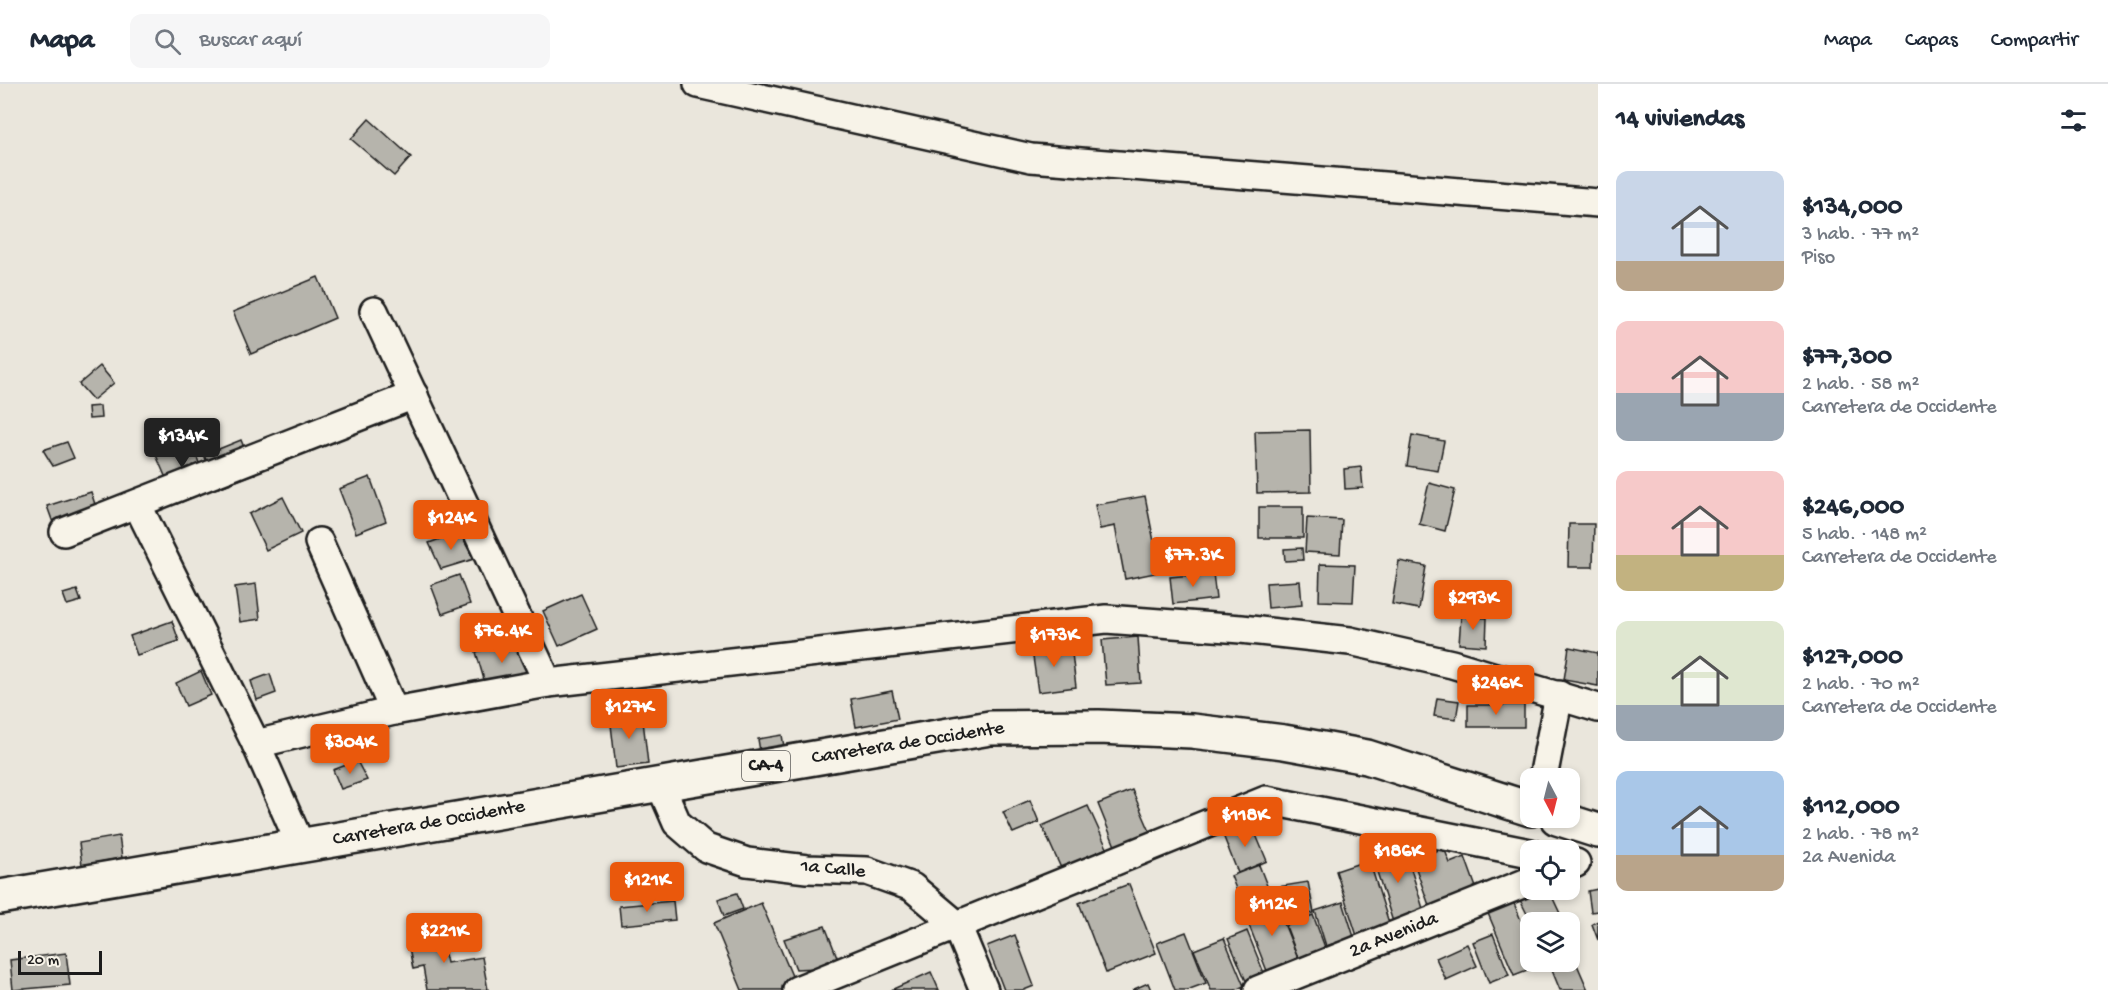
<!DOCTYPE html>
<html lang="es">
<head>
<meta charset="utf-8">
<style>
	:root { --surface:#fff; --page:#f6f6f7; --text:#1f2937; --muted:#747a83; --line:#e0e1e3; --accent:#ea580c }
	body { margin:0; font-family:"Gochi Hand",sans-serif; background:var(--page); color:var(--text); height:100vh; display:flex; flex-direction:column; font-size:22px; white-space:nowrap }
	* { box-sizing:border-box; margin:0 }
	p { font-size:20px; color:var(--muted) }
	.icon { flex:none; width:33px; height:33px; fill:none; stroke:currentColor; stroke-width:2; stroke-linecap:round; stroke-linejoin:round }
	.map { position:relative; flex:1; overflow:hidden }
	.drawer { display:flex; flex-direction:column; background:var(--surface); width:510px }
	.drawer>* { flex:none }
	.needle { width:39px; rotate:173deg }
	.tools { position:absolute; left:1520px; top:684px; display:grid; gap:12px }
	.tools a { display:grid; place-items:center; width:60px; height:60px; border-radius:12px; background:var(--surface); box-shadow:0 3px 9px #0003; font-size:30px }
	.scale { position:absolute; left:18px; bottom:15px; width:84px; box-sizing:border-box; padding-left:6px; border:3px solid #1c1c1c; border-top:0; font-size:16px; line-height:21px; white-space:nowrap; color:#1c1c1c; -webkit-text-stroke:4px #f7f3e8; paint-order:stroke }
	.price { position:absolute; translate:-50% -51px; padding:0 14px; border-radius:6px; background:var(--accent); color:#fff; font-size:20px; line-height:39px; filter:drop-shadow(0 2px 3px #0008) }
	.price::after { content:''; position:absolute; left:50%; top:36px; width:18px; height:14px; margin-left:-9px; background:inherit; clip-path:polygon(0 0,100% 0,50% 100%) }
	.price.on { background:#222; color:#fff }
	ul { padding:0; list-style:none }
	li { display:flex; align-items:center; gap:18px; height:150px; padding:0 18px }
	li span { display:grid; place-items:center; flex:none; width:168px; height:120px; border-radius:12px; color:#555 }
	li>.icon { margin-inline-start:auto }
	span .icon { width:72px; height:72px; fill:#fffc; stroke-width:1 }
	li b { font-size:26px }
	h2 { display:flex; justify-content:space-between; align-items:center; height:72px; padding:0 18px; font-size:26px }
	header { display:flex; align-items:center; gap:36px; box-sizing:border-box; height:84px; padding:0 30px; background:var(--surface); border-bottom:2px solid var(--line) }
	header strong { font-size:28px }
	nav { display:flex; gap:33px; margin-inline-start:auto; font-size:21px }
	.search { width:420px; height:54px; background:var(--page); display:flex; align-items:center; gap:15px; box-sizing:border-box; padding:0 21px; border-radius:12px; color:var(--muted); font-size:22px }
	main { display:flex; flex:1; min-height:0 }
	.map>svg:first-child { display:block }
	.building { fill:#b6b4ac; stroke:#1c1c1c; stroke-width:1.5 }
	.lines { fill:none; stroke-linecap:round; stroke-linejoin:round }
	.minor-casing { stroke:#1c1c1c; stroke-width:32 }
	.primary-casing { stroke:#1c1c1c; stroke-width:38 }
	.minor { stroke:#f7f3e8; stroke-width:27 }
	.primary { stroke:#f7f3e8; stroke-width:33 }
	.labels { text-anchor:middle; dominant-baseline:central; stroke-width:4.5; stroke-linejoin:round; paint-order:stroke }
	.shield { fill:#f7f3e8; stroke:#5e5c59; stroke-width:1.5 }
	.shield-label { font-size:18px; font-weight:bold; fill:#1c1c1c }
	.street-label { font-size:20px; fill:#1c1c1c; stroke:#f7f3e8 }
</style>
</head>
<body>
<header>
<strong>Mapa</strong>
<div class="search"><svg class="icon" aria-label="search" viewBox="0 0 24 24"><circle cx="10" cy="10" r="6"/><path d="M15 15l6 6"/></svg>Buscar aquí</div>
<nav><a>Mapa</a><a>Capas</a><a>Compartir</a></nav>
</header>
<main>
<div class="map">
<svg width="1598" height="906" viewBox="0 0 1598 906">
	<rect width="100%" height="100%" fill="#eae6dc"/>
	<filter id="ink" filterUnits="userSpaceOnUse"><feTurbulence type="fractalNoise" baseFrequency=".0167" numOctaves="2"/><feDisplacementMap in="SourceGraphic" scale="12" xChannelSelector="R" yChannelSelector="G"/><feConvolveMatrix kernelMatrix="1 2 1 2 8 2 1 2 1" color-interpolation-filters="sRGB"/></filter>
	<g filter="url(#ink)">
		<g class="building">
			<path d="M369 35 411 73 394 92 351 55Z"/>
			<path d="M318 193 335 234 251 270 233 228Z"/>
			<path d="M100 282 114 299 93 316 79 300Z"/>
			<path d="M100 322 101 334 89 335 88 323Z"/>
			<path d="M1310 346 1311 408 1257 409 1255 347Z"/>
			<path d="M187 349 210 406 177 420 153 364Z"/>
			<path d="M1412 351 1444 357 1438 387 1407 382Z"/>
			<path d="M241 356 255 390 218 404 204 371Z"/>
			<path d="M67 358 74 374 53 382 43 366Z"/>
			<path d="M1361 383 1363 404 1345 405 1344 385Z"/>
			<path d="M370 393 386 437 356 449 339 405Z"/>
			<path d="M1429 399 1455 406 1445 447 1419 440Z"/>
			<path d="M91 408 104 448 61 461 47 422Z"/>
			<path d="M1145 412 1160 488 1125 495 1115 442 1100 445 1095 421Z"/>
			<path d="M283 413 301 449 266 466 249 430Z"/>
			<rect x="1259" y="423" width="44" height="31"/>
			<path d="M1307 434 1342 436 1340 470 1305 468Z"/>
			<path d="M1569 440H1594L1593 483H1568Z"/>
			<path d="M459 448 474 475 441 485 429 459Z"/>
			<path d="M1302 464 1303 476 1285 477 1284 465Z"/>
			<path d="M1399 477 1426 482 1419 525 1392 520Z"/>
			<path d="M1320 480 1355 481 1353 518 1319 517Z"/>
			<path d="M1213 489 1216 515 1173 520 1170 493Z"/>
			<path d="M459 491 470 520 442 530 431 501Z"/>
			<path d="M1300 497 1302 521 1268 524 1266 499Z"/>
			<path d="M256 500 260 535 240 538 235 503Z"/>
			<path d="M77 506 81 517 67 521 63 510Z"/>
			<path d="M581 510 597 545 559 562 543 527Z"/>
			<path d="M1461 532 1487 534 1486 562 1459 560Z"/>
			<path d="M172 537 179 557 137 571 130 552Z"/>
			<path d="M1138 553 1141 599 1106 601 1102 556Z"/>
			<path d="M518 555 529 593 487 606 476 568Z"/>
			<path d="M1071 561 1076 603 1038 608 1032 566Z"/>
			<path d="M1569 563 1598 569V602L1564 596Z"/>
			<path d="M201 587 211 611 186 622 176 599Z"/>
			<path d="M270 590 276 609 257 616 251 597Z"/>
			<path d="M892 607 898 635 856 643 851 615Z"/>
			<path d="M1437 614 1459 617 1456 635 1434 632Z"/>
			<rect x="1468" y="621" width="56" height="22"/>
			<path d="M642 628 648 680 616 684 610 632Z"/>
			<path d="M782 651 784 663 760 667 758 655Z"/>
			<path d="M357 677 367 696 341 705 333 686Z"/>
			<path d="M1132 706 1152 752 1117 767 1098 720Z"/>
			<path d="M1030 716 1039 738 1013 749 1003 728Z"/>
			<path d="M1088 722 1107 764 1061 784 1042 742Z"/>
			<path d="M1251 739 1267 777 1238 789 1223 751Z"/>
			<path d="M119 752 122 774 82 781 79 759Z"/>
			<path d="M1404 762 1424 828 1393 838 1372 772Z"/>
			<path d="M1444 764 1450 779 1465 773 1478 809 1431 827 1413 776Z"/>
			<path d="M1369 776 1390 842 1357 852 1336 787Z"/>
			<path d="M1259 781 1271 812 1243 823 1231 792Z"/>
			<path d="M1308 798 1314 829 1283 835 1277 803Z"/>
			<path d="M1129 800 1156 869 1106 889 1079 819Z"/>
			<path d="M1598 805V827L1591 828 1588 807Z"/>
			<path d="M1532 806H1549L1564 838H1531L1518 812Z"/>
			<path d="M737 809 743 825 724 832 718 815Z"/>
			<path d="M1274 814 1300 880 1269 892 1243 826Z"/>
			<path d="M673 817 675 836 621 841 619 822Z"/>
			<path d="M1513 817 1530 858V878H1538L1540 881 1514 891 1487 827Z"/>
			<path d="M1343 818 1354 853 1326 862 1315 827Z"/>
			<path d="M761 819 798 906H742L714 839Z"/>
			<path d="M1313 831 1326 866 1299 876 1286 842Z"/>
			<path d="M1598 837V856L1592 840Z"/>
			<path d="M825 842 846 896 817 884 796 885 784 855Z"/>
			<path d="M423 843 424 850 440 847 447 879 482 873 488 906H427L423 883 413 885 406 847Z"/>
			<path d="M1247 847 1264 889 1246 897 1228 855Z"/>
			<path d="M1186 848 1206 899 1187 906H1175L1157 859Z"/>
			<path d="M1493 850 1509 891 1489 899 1473 858Z"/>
			<path d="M1015 851 1034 902 1024 906H1004L987 862Z"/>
			<path d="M1224 854 1244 902 1235 906H1211L1194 866Z"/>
			<path d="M1467 860 1477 882 1446 896 1436 874Z"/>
			<path d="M66 869 70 901 13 906 10 876Z"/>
			<path d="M1572 869 1588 906H1560L1549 879 1553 878H1569V870Z"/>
			<path d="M931 888 939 906H891Z"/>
			<path d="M1148 899 1151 906H1132Z"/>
		</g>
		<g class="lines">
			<g class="minor-casing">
				<g id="minor">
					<path d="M698 0 1031 74 1598 119"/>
					<path d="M374 227 548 599"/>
					<path d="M137 420 256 660 301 762"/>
					<path d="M64 448 414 311"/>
					<path d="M319 458 394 627"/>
					<path d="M256 660 394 627 548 599 1106 535 1241 545 1350 557 1452 580 1598 624"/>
					<path d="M1543 694 1559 611"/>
					<path d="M660 700 677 739 706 764 747 778 807 785 867 787 912 803 957 841 984 906"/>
					<path d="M1569 782 1576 779"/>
					<path d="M797 906 1266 716 1530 769"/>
					<path d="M1258 906 1530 797"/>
				</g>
			</g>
			<g class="primary-casing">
				<g id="primary">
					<path d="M1557 734 1598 747"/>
					<path d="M0 813 990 644 1099 643 1192 647 1284 658 1367 673 1530 725"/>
				</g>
			</g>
			<use href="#minor" class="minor"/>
			<use href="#primary" class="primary"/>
		</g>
	</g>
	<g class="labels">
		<rect class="shield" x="742" y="667" width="48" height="30" rx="4.5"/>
		<g class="shield-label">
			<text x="766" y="682">CA-4</text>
		</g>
		<g class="street-label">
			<text transform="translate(908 660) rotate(-9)">Carretera de Occidente</text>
			<text transform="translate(429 740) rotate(-10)">Carretera de Occidente</text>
			<text transform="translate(833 786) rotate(5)">1a Calle</text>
			<text transform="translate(1394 852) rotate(-22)">2a Avenida</text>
		</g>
	</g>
</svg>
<div class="tools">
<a><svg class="needle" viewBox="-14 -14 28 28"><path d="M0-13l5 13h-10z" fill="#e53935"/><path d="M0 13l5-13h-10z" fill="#747a83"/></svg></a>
<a><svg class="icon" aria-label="locate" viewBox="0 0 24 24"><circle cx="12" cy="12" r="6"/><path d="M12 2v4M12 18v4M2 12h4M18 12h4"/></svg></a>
<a><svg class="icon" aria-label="layers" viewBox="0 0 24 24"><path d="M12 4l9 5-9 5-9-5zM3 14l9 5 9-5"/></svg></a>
</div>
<div class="scale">20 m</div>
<b class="price on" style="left:182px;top:385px">$134K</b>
<b class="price" style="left:451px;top:467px">$124K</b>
<b class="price" style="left:1193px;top:504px">$77.3K</b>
<b class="price" style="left:1473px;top:547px">$293K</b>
<b class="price" style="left:502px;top:580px">$76.4K</b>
<b class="price" style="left:1054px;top:584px">$173K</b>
<b class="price" style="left:1496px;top:632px">$246K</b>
<b class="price" style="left:629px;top:656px">$127K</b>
<b class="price" style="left:350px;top:691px">$304K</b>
<b class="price" style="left:1245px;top:764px">$118K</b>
<b class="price" style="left:1398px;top:800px">$186K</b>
<b class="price" style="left:647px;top:829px">$121K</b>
<b class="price" style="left:1272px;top:853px">$112K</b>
<b class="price" style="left:444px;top:880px">$221K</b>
</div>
<section class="drawer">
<h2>14 viviendas<svg class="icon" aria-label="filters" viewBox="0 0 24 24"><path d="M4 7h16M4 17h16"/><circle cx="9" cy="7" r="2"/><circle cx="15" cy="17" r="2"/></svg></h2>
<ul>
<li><span style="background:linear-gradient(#c9d6e8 75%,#b9a48a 0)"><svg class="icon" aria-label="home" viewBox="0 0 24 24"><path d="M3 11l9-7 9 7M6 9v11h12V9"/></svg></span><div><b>$134,000</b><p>3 hab. · 77 m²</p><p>Piso</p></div></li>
<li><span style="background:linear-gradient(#f6c9c9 60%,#9aa5b1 0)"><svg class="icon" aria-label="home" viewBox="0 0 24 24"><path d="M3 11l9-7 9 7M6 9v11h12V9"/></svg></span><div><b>$77,300</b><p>2 hab. · 58 m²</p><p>Carretera de Occidente</p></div></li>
<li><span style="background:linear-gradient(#f6c9c9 70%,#c2b280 0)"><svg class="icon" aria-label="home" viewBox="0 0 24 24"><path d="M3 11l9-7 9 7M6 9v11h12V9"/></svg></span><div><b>$246,000</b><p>5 hab. · 148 m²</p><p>Carretera de Occidente</p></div></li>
<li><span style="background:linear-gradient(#dfe7d0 70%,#9aa5b1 0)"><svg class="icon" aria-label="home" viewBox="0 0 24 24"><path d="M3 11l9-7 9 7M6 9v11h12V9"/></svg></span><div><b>$127,000</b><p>2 hab. · 70 m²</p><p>Carretera de Occidente</p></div></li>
<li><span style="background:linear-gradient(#a9c7e8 70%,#b9a48a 0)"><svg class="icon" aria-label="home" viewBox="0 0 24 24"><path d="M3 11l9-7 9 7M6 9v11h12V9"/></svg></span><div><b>$112,000</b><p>2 hab. · 78 m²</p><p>2a Avenida</p></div></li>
</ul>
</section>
</main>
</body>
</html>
